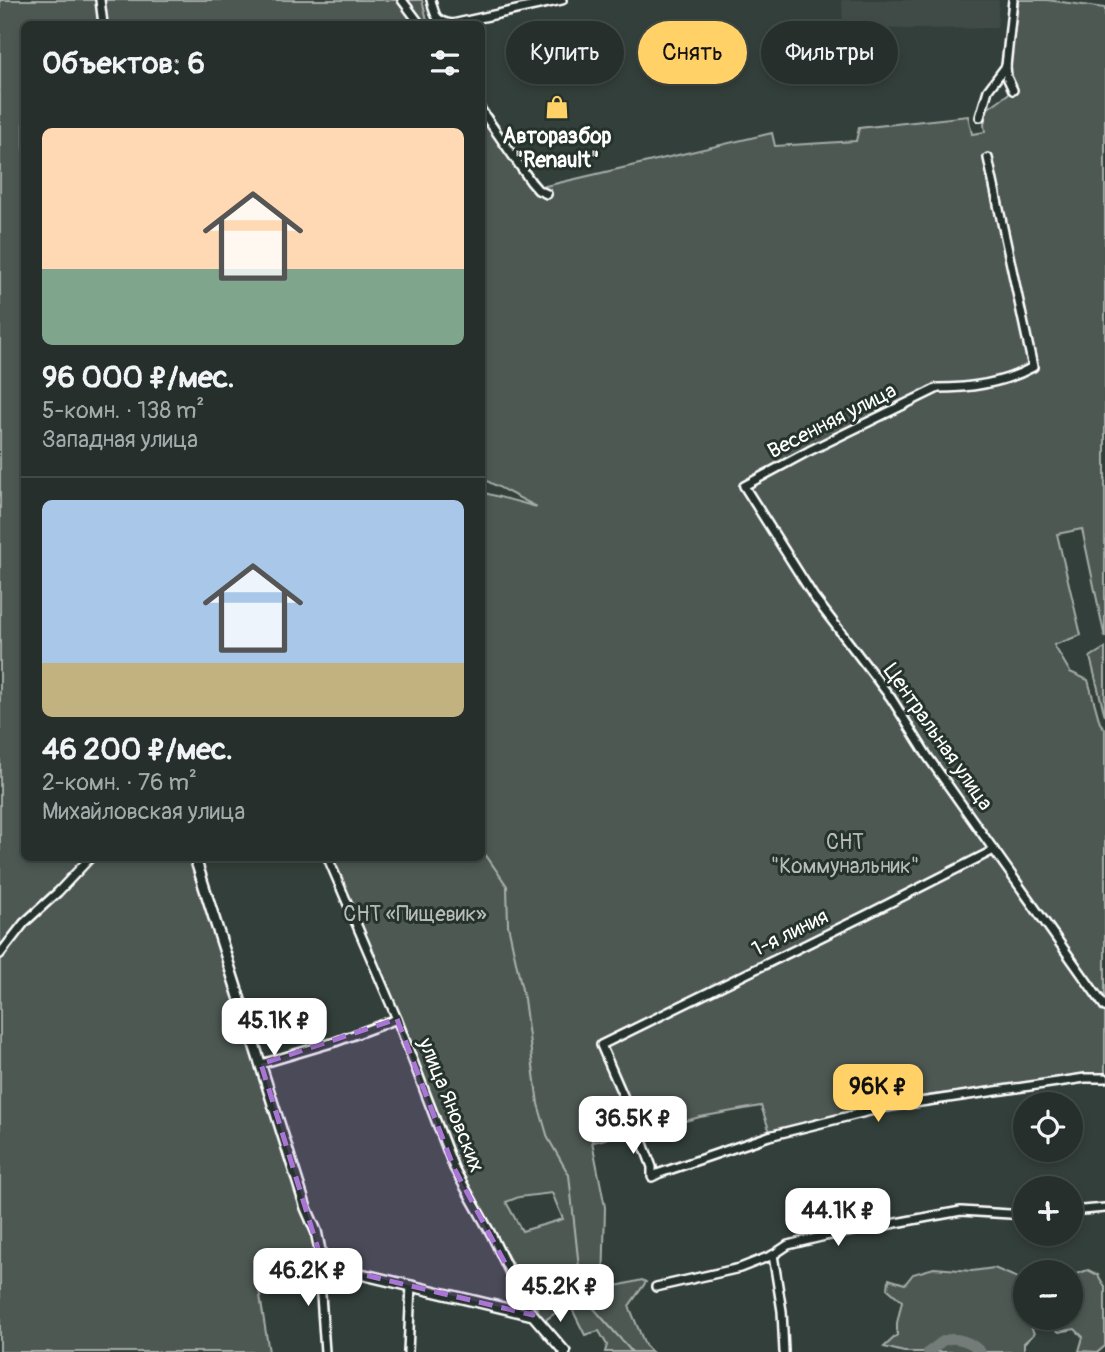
<!DOCTYPE html>
<html lang="ru">
<head>
<meta charset="utf-8">
<style>
	:root { --surface:#262f2c; --page:#2e3734; --text:#f1f3f6; --muted:#a4a9a9; --line:#424a48; --accent:#ffd166 }
	body { margin:0; font-family:Pangolin,sans-serif; background:var(--page); color:var(--text); height:100vh; display:flex; flex-direction:column; font-size:26px; white-space:nowrap }
	* { box-sizing:border-box; margin:0 }
	p { font-size:23px; color:var(--muted) }
	.icon { flex:none; width:38px; height:38px; fill:none; stroke:currentColor; stroke-width:2; stroke-linecap:round; stroke-linejoin:round }
	.map { position:relative; flex:1; overflow:hidden }
	.sheet { position:absolute; left:21px; top:21px; width:464px; height:840px; display:flex; flex-direction:column; background:var(--surface); border-radius:10px; box-shadow:0 4px 10px #0003,0 0 0 2px var(--line) }
	.sheet>* { flex:none }
	.top-card { position:absolute; left:506px; top:21px; width:494px; height:63px; display:flex; gap:14px }
	.fabs { position:absolute; left:1013px; top:1092px; display:grid; gap:14px }
	.fabs a { display:grid; place-items:center; width:70px; height:70px; border-radius:50%; background:var(--surface); box-shadow:0 4px 10px #0003,0 0 0 2px var(--line); font-size:35px }
	.price { position:absolute; translate:-50% -60px; padding:0 16px; border-radius:14px; background:#fff; color:#222; font-size:23px; line-height:46px; filter:drop-shadow(0 2px 4px #0008) }
	.price::after { content:''; position:absolute; left:50%; top:42px; width:21px; height:16px; margin-left:-10px; background:inherit; clip-path:polygon(0 0,100% 0,50% 100%) }
	.price.selected { background:var(--accent); color:#111 }
	ul { padding:0; list-style:none }
	li { display:grid; align-content:center; gap:14px; height:371px; padding:0 21px }
	li+li { border-top:2px solid var(--line) }
	li span { display:grid; place-items:center; height:217px; border-radius:10px; color:#555 }
	li>.icon { margin-inline-start:auto }
	span .icon { width:126px; height:126px; fill:#fffc; stroke-width:1 }
	li b { font-size:30px }
	h2 { display:flex; justify-content:space-between; align-items:center; height:84px; padding:0 21px; font-size:30px }
	.pill { padding:0 24px; border-radius:32px; background:var(--surface); box-shadow:0 4px 10px #0003,0 0 0 2px var(--line); font-size:24px; line-height:63px }
	.pill.selected { background:var(--accent); color:#111 }
	.map>svg:first-child { display:block }
	.built { fill:#404c47 }
	.green { fill:#4d5853; stroke:#a6aca9; stroke-width:2; fill-rule:evenodd }
	.lines { fill:none; stroke-linecap:round; stroke-linejoin:round }
	.stream { stroke:#abb0ae; stroke-width:2 }
	.river { stroke:#737b78; stroke-width:10 }
	.minor-casing { stroke:#fff; stroke-width:12 }
	.tertiary-casing { stroke:#fff; stroke-width:14 }
	.minor { stroke:#26332d; stroke-width:7 }
	.tertiary { stroke:#26332d; stroke-width:9 }
	.marked { fill:#a976d5; fill-opacity:0.2; stroke:#a976d5; stroke-width:5; stroke-dasharray:14 9; stroke-linejoin:round }
	.labels { text-anchor:middle; dominant-baseline:central; stroke-width:6; stroke-linejoin:round; paint-order:stroke }
	.poi-label { font-size:21px; font-weight:bold; fill:#fff; stroke:#26332d }
	.street-label { font-size:21px; fill:#fff; stroke:#26332d }
	.park-label { font-size:21px; fill:#b8bcba; stroke:#26332d }
</style>
</head>
<body>
<div class="map">
<svg width="1105" height="1352" viewBox="0 0 1105 1352">
	<rect width="100%" height="100%" fill="#333f3a"/>
	<filter id="ink" filterUnits="userSpaceOnUse"><feTurbulence type="fractalNoise" baseFrequency=".0143" numOctaves="2"/><feDisplacementMap in="SourceGraphic" scale="14" xChannelSelector="R" yChannelSelector="G"/><feConvolveMatrix kernelMatrix="1 2 1 2 8 2 1 2 1" color-interpolation-filters="sRGB"/></filter>
	<g filter="url(#ink)">
		<path class="built" d="M842 0H999L997 28 907 29 843 27Z"/>
		<g class="green">
			<path d="M0 0H422L428 24H24V858H190L311 1231 316 1262 296 1264 255 1257 260 1296 269 1352H0Z"/>
			<path d="M1019 0H1047L1105 8V638L1082 529 1057 534 1081 635 1054 645 1070 672 1088 680 1100 723 1105 729V1076L1001 1086 902 1099 770 1132 761 1106 700 1117 674 1124 638 1130 594 1142 588 1121 605 1207 603 1289 642 1280 646 1282 629 1306 645 1345 652 1352H605L607 1345 599 1331 585 1335 560 1285 542 1266 568 1304 544 1321 455 1162 408 1036 333 858H481V492L537 507 481 478V101L541 187 772 133 775 146 856 141 859 128 968 116 972 134 985 132 984 125 987 109 1008 94 1013 37ZM552 1193 563 1219 522 1231 506 1202 519 1197Z"/>
			<path d="M1105 648V716L1090 657Z"/>
			<path d="M934 1268 972 1271 994 1268 1025 1281 1026 1318H1028L1034 1334 1024 1343V1352H904L884 1347 897 1335V1323L902 1301 888 1289 889 1279 905 1284 913 1274Z"/>
			<path d="M1088 1270 1098 1275 1105 1287V1346L1098 1352 1079 1351 1083 1337 1075 1329 1059 1332 1041 1318H1071V1277L1076 1274Z"/>
		</g>
		<g class="lines">
			<path class="stream" d="M481 848 507 886 508 925 524 999 538 1104 548 1138 569 1175 582 1295 632 1352"/>
			<path class="river" d="M928 1352C933 1349 938 1344 943 1341 955 1335 972 1342 981 1352"/>
			<g class="minor-casing">
				<g id="minor">
					<path d="M100 0 103 24"/>
					<path d="M402 0 420 24"/>
					<path d="M431 0C435 16 435 21 452 24L562 0"/>
					<path d="M1013 0 1006 66 1007 77 1013 90"/>
					<path d="M481 110 531 182 538 190 547 194"/>
					<path d="M980 117 988 90 1006 66"/>
					<path d="M988 158 1033 367C1004 383 970 388 938 388L809 451 744 486 814 597 891 698 928 757 1105 1007"/>
					<path d="M994 850 864 916 601 1045 638 1130 652 1167V1177L660 1173 769 1136 886 1107 1085 1078H1105"/>
					<path d="M328 858 397 1019 454 1168 491 1234 526 1306 533 1315"/>
					<path d="M0 954 24 923 58 892 90 858"/>
					<path d="M261 1064 335 1042 397 1019"/>
					<path d="M1071 1211 1105 1208"/>
					<path d="M773 1255 782 1311 784 1352"/>
					<path d="M323 1265 320 1281 325 1352"/>
					<path d="M656 1287 740 1268 773 1255 788 1245 825 1236 961 1211 1026 1215"/>
					<path d="M408 1352 411 1285"/>
				</g>
			</g>
			<g class="tertiary-casing">
				<path id="tertiary" d="M195 858 306 1208 316 1231 323 1265 533 1315 565 1352"/>
			</g>
			<use href="#minor" class="minor"/>
			<use href="#tertiary" class="tertiary"/>
		</g>
	</g>
	<path class="marked" d="M397 1019 454 1168 533 1315 323 1265 261 1064Z"/>
	<defs>
		<g id="shop-bare" transform="scale(1.89)"><path d="M-5-2.5h2.3a2.7 3.5 0 0 1 5.4 0H5L5.5 6h-11ZM-1.5-2.5h3a1.5 2.3 0 0 0-3 0Z" fill="#ffd166" stroke="#26332d" stroke-width="2.5" paint-order="stroke"/></g>
	</defs>
	<g fill-rule="evenodd">
		<use href="#shop-bare" x="557" y="107"/>
	</g>
	<g class="labels">
		<g class="poi-label">
			<text x="557" y="136">Авторазбор<tspan x="557" dy="24">"Renault"</tspan></text>
		</g>
		<g class="street-label">
			<text transform="translate(832 421) rotate(-27)">Весенняя улица</text>
			<text transform="translate(938 737) rotate(55)">Центральная улица</text>
			<text transform="translate(790 933) rotate(-26)">1-я линия</text>
			<text transform="translate(451 1105) rotate(68)">улица Яновских</text>
		</g>
		<g class="park-label">
			<text x="845" y="842">СНТ<tspan x="845" dy="24">"Коммунальник"</tspan></text>
			<text x="415" y="914">СНТ «Пищевик»</text>
		</g>
	</g>
</svg>
<div class="fabs">
<a><svg class="icon" aria-label="locate" viewBox="0 0 24 24"><circle cx="12" cy="12" r="6"/><path d="M12 2v4M12 18v4M2 12h4M18 12h4"/></svg></a>
<a>+</a>
<a>−</a>
</div>
<b class="price" style="left:274px;top:1058px">45.1K ₽</b>
<b class="price selected" style="left:878px;top:1124px">96K ₽</b>
<b class="price" style="left:633px;top:1156px">36.5K ₽</b>
<b class="price" style="left:838px;top:1248px">44.1K ₽</b>
<b class="price" style="left:308px;top:1308px">46.2K ₽</b>
<b class="price" style="left:560px;top:1324px">45.2K ₽</b>
<div class="top-card">
<a class="pill">Купить</a>
<a class="pill selected">Снять</a>
<a class="pill">Фильтры</a>
</div>
<section class="sheet">
<h2>Объектов: 6<svg class="icon" aria-label="filters" viewBox="0 0 24 24"><path d="M4 7h16M4 17h16"/><circle cx="9" cy="7" r="2"/><circle cx="15" cy="17" r="2"/></svg></h2>
<ul>
<li><span style="background:linear-gradient(#ffd9b3 65%,#7fa58c 0)"><svg class="icon" aria-label="home" viewBox="0 0 24 24"><path d="M3 11l9-7 9 7M6 9v11h12V9"/></svg></span><div><b>96 000 ₽/мес.</b><p>5-комн. · 138 m²</p><p>Западная улица</p></div></li>
<li><span style="background:linear-gradient(#a9c7e8 75%,#c2b280 0)"><svg class="icon" aria-label="home" viewBox="0 0 24 24"><path d="M3 11l9-7 9 7M6 9v11h12V9"/></svg></span><div><b>46 200 ₽/мес.</b><p>2-комн. · 76 m²</p><p>Михайловская улица</p></div></li>
</ul>
</section>
</div>
</body>
</html>
